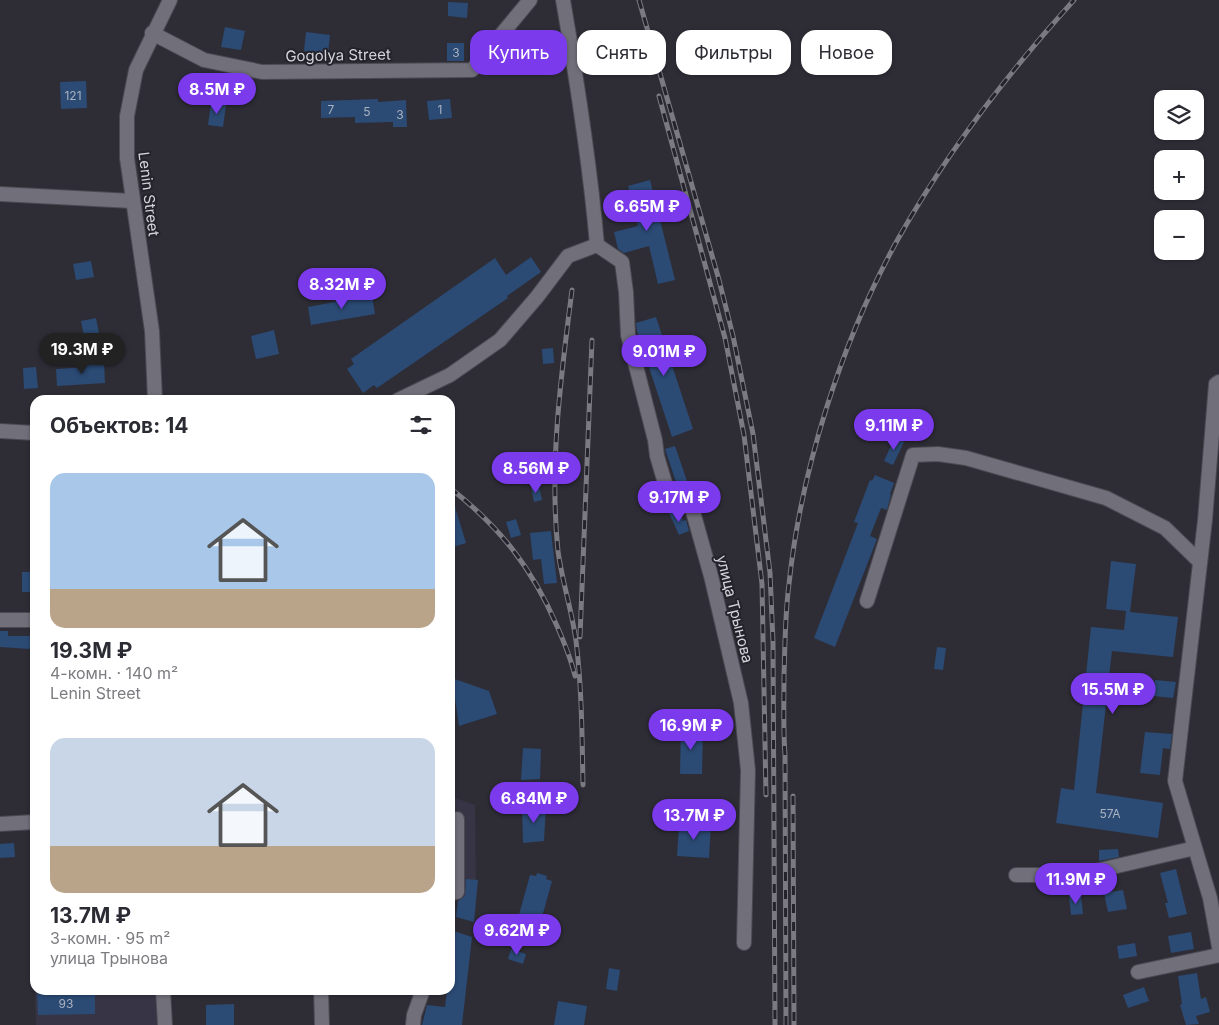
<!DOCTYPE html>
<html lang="ru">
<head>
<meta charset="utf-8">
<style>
	:root { --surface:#fff; --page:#f7f7f7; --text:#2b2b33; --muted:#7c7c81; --accent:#7c3aed }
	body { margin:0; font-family:Inter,sans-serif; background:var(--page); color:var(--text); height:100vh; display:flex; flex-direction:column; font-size:19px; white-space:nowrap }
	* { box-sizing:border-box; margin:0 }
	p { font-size:16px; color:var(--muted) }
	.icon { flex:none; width:28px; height:28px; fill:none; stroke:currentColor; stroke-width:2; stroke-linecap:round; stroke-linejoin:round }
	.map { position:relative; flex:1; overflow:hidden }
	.sheet { position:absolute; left:30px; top:395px; width:425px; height:600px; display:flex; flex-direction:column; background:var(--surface); border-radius:15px; box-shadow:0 1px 4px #0004 }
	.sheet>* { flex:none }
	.banner { position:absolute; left:470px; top:30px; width:475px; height:45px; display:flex; gap:10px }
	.tools { position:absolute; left:1154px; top:90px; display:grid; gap:10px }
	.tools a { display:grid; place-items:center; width:50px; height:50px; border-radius:10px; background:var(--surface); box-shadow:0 1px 4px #0004; font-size:25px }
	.price { position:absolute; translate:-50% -42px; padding:0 11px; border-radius:18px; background:var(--accent); color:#fff; font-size:16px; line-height:32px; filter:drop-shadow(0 1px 2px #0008) }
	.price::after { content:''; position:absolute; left:50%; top:30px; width:15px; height:11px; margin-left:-8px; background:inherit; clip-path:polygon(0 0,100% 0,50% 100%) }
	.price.selected { background:#222; color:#fff }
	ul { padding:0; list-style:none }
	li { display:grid; align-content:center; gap:10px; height:265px; padding:0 20px }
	li span { display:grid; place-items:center; height:155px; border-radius:15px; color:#555 }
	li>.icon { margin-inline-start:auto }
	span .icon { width:90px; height:90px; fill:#fffc; stroke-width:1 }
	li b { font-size:21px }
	h2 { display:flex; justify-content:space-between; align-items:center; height:60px; padding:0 20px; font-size:21px }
	.pill { padding:0 18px; border-radius:15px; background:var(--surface); box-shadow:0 1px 4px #0004; font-size:18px; line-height:45px }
	.pill.selected { background:var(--accent); color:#fff }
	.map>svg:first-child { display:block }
	.built { fill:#373545 }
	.building { fill:#2b4a74 }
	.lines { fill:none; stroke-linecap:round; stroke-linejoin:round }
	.minor-casing { stroke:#4b4a52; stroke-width:16 }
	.minor { stroke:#706f7a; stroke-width:14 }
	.rail-casing { stroke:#7b7a82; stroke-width:5 }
	.rail { stroke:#24232c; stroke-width:3; stroke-dasharray:9; stroke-linecap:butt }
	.labels { text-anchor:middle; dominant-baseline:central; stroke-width:4; stroke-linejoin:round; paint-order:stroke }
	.number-label { font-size:12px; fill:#aab2c0 }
	.street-label { font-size:15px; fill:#d4d4da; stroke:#24232c }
</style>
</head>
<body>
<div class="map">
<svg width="1219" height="1025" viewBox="0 0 1219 1025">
	<rect width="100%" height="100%" fill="#2e2d36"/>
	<g class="built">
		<path d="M30 726H35V981Z"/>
		<path d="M450 796 475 805 476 896H450Z"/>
		<path d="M35 990H158L159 1025H36Z"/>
	</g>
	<g class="building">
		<path d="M448 2 468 3 467 18 448 16Z"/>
		<path d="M225 27 245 31 241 50 221 47Z"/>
		<path d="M306 32 330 35 328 54 304 51Z"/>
		<rect x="447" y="43" width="17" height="18"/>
		<path d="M86 81 87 108 61 109 60 82Z"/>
		<path d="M378 99V102L406 100 407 127H393V122L355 123V117L321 118V101Z"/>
		<path d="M450 99 452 118 429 120 427 101Z"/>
		<path d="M211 103 226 105 223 127 208 125Z"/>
		<path d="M650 180 675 280 658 284 649 246 624 253 618 249 614 232 638 226 628 186Z"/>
		<path d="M531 257 541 272 507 296 508 298 377 388 374 385 363 393 347 369 354 364 351 359 495 258 506 275Z"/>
		<path d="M91 261 94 277 76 280 73 264Z"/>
		<path d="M372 295 375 314 311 325 308 307Z"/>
		<path d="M656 317 693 429 672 437 637 331 636 323Z"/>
		<path d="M96 318 101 344 86 346 81 321Z"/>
		<path d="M274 330 279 354 256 359 251 336Z"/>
		<path d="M553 348 554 363 543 364 542 349Z"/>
		<path d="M104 361 105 383 57 386 56 369 87 367V362Z"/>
		<path d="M36 367 38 388 24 389 23 368Z"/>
		<path d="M895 437 904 442 893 465 884 461Z"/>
		<path d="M675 446 688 484 678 488 665 449Z"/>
		<path d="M875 475 894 483 890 494 891 495 887 510 881 508 870 536 877 539 835 647 814 638 858 523 854 522 870 480 872 481Z"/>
		<path d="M539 486 542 500 534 502 531 487Z"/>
		<path d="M450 497H452L466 543 450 548Z"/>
		<path d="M674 511 680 513 683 521 686 520 689 531 679 535 669 513Z"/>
		<path d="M516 519 521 535 511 538 506 522Z"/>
		<path d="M551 531 557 583 544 584 541 559 533 560 530 533Z"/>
		<path d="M1111 561 1136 564 1130 612 1178 617 1173 657 1112 651 1096 793 1163 803 1158 838 1056 823 1061 788 1074 790 1091 627 1124 630 1126 611 1106 609Z"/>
		<rect x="22" y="572" width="13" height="20"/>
		<path d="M0 631H8V636H30V649L0 647Z"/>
		<path d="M937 647 946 648 943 670 934 669Z"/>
		<path d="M452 678 489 691 497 714 459 726Z"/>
		<path d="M1155 680 1176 682 1173 698 1153 696Z"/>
		<path d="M681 728 703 729 702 774H680Z"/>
		<path d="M1145 732 1172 734 1170 749 1163 748 1160 775 1140 773Z"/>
		<path d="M523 748 541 749 540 779 521 780Z"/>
		<path d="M546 806 544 841 523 843 522 808Z"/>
		<path d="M689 823 711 824 709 858 677 856 679 825 689 826Z"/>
		<path d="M14 843 15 857 0 858V844Z"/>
		<path d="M1118 849 1119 857 1099 861V850Z"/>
		<path d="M1176 869 1187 914 1169 918 1165 903H1168L1160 873Z"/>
		<path d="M537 873 547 876 546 879 552 881 536 939 514 933 530 875 536 876Z"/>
		<path d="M466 879 478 880 474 922 456 917 458 901 465 896Z"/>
		<path d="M1123 890 1127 909 1108 912 1104 893Z"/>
		<path d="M1081 895 1083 914 1071 915 1069 896Z"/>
		<path d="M454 931 472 937 462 1025H422L427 1005 445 1007 447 990H450V966Z"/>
		<path d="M1191 932 1194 949 1171 953 1168 936Z"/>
		<path d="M1135 943 1137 956 1119 959 1117 946Z"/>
		<path d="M511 949 526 954 523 964 508 959Z"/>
		<path d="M609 968 620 970 617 991 606 989Z"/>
		<path d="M1197 973 1201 999 1206 997 1210 1012 1196 1016 1199 1024 1186 1025 1180 1005 1182 1004 1178 976Z"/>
		<path d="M1144 987 1149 1001 1128 1008 1123 995Z"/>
		<path d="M51 990 95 992V1014L38 1015 37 993 51 992Z"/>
		<path d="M558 1001 587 1006 584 1025H554Z"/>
		<path d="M234 1004V1025H206V1005Z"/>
	</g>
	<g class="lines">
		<g class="minor-casing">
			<g id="minor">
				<path d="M563 0C577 81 590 163 597 245"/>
				<path d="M152 33 204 60 262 72 472 70 530 0"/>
				<path d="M0 194 132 201"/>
				<path d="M1219 382 1216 384 1205 520 1175 781 1210 898 1219 947"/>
				<path d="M155 400 152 331 127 158V116L136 70 170 0"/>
				<path d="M398 400 450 375 500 340 537 297 568 256 597 245 622 262 626 292 628 335 655 440 657 456 670 500 692 508 711 576 741 703 748 770 744 943"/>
				<path d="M0 431 35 433"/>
				<path d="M867 601 913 455 938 454 966 458 1106 498 1165 528 1200 562"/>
				<path d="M0 620H35"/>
				<path d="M0 824 35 822"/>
				<path d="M1016 875H1078L1195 848"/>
				<path d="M450 893 457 892V819"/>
				<path d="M1138 972 1219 955"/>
				<path d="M163 990 165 1025"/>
				<path d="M321 990 322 1025"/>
				<path d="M413 1025 414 1015 423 990"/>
			</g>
		</g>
		<use href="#minor" class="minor"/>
		<g class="rail-casing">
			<g id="rail">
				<path d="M639 0 719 280 733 336 753 434 770 573 773 642 775 1025"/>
				<path d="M659 96 725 338 744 435 762 584 766 795"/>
				<path d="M572 290C561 376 549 464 558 551 562 581 572 611 576 641 582 689 582 737 583 785"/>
				<path d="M450 488C500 527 532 568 557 626 564 642 571 659 575 676"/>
				<path d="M580 637 592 340"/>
				<path d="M793 796 794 1025"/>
				<path d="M786 1025 785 755C783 728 784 702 784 676 785 645 785 614 789 584 801 469 842 340 898 239 947 152 1007 74 1074 0"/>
			</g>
		</g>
		<use href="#rail" class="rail"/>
	</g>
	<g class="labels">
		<g class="number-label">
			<text x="456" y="52">3</text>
			<text x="73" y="95">121</text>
			<text x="331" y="109">7</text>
			<text x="440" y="109">1</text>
			<text x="367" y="111">5</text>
			<text x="400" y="114">3</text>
			<text x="1110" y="813">57А</text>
			<text x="66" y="1003">93</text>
		</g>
		<g class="street-label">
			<text transform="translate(338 55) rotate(-1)">Gogolya Street</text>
			<text transform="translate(149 194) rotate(83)">Lenin Street</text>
			<text transform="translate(735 609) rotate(76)">улица Трынова</text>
		</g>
	</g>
</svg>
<div class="tools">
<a><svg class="icon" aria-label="layers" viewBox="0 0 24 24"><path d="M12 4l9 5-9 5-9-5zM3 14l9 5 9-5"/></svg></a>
<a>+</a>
<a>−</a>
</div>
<b class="price" style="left:217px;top:115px">8.5M ₽</b>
<b class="price" style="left:647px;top:232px">6.65M ₽</b>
<b class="price" style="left:342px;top:310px">8.32M ₽</b>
<b class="price selected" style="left:82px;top:375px">19.3M ₽</b>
<b class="price" style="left:664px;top:377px">9.01M ₽</b>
<b class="price" style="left:894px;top:451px">9.11M ₽</b>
<b class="price" style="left:536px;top:494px">8.56M ₽</b>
<b class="price" style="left:679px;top:523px">9.17M ₽</b>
<b class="price" style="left:1113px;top:715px">15.5M ₽</b>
<b class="price" style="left:691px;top:751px">16.9M ₽</b>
<b class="price" style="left:534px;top:824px">6.84M ₽</b>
<b class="price" style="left:694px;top:841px">13.7M ₽</b>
<b class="price" style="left:1076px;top:905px">11.9M ₽</b>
<b class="price" style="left:517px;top:956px">9.62M ₽</b>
<div class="banner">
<a class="pill selected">Купить</a>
<a class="pill">Снять</a>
<a class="pill">Фильтры</a>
<a class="pill">Новое</a>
</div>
<section class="sheet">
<h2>Объектов: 14<svg class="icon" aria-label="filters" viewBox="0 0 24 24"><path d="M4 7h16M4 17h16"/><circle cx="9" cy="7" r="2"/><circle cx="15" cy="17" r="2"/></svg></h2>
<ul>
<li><span style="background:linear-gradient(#a9c7e8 75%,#b9a48a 0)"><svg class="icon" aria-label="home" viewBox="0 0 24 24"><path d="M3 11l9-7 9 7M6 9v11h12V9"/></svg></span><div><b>19.3M ₽</b><p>4-комн. · 140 m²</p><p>Lenin Street</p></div></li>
<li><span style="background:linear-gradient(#c9d6e8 70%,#b9a48a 0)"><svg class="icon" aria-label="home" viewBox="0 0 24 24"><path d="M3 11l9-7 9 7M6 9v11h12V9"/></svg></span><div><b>13.7M ₽</b><p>3-комн. · 95 m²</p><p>улица Трынова</p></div></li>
</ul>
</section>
</div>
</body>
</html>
